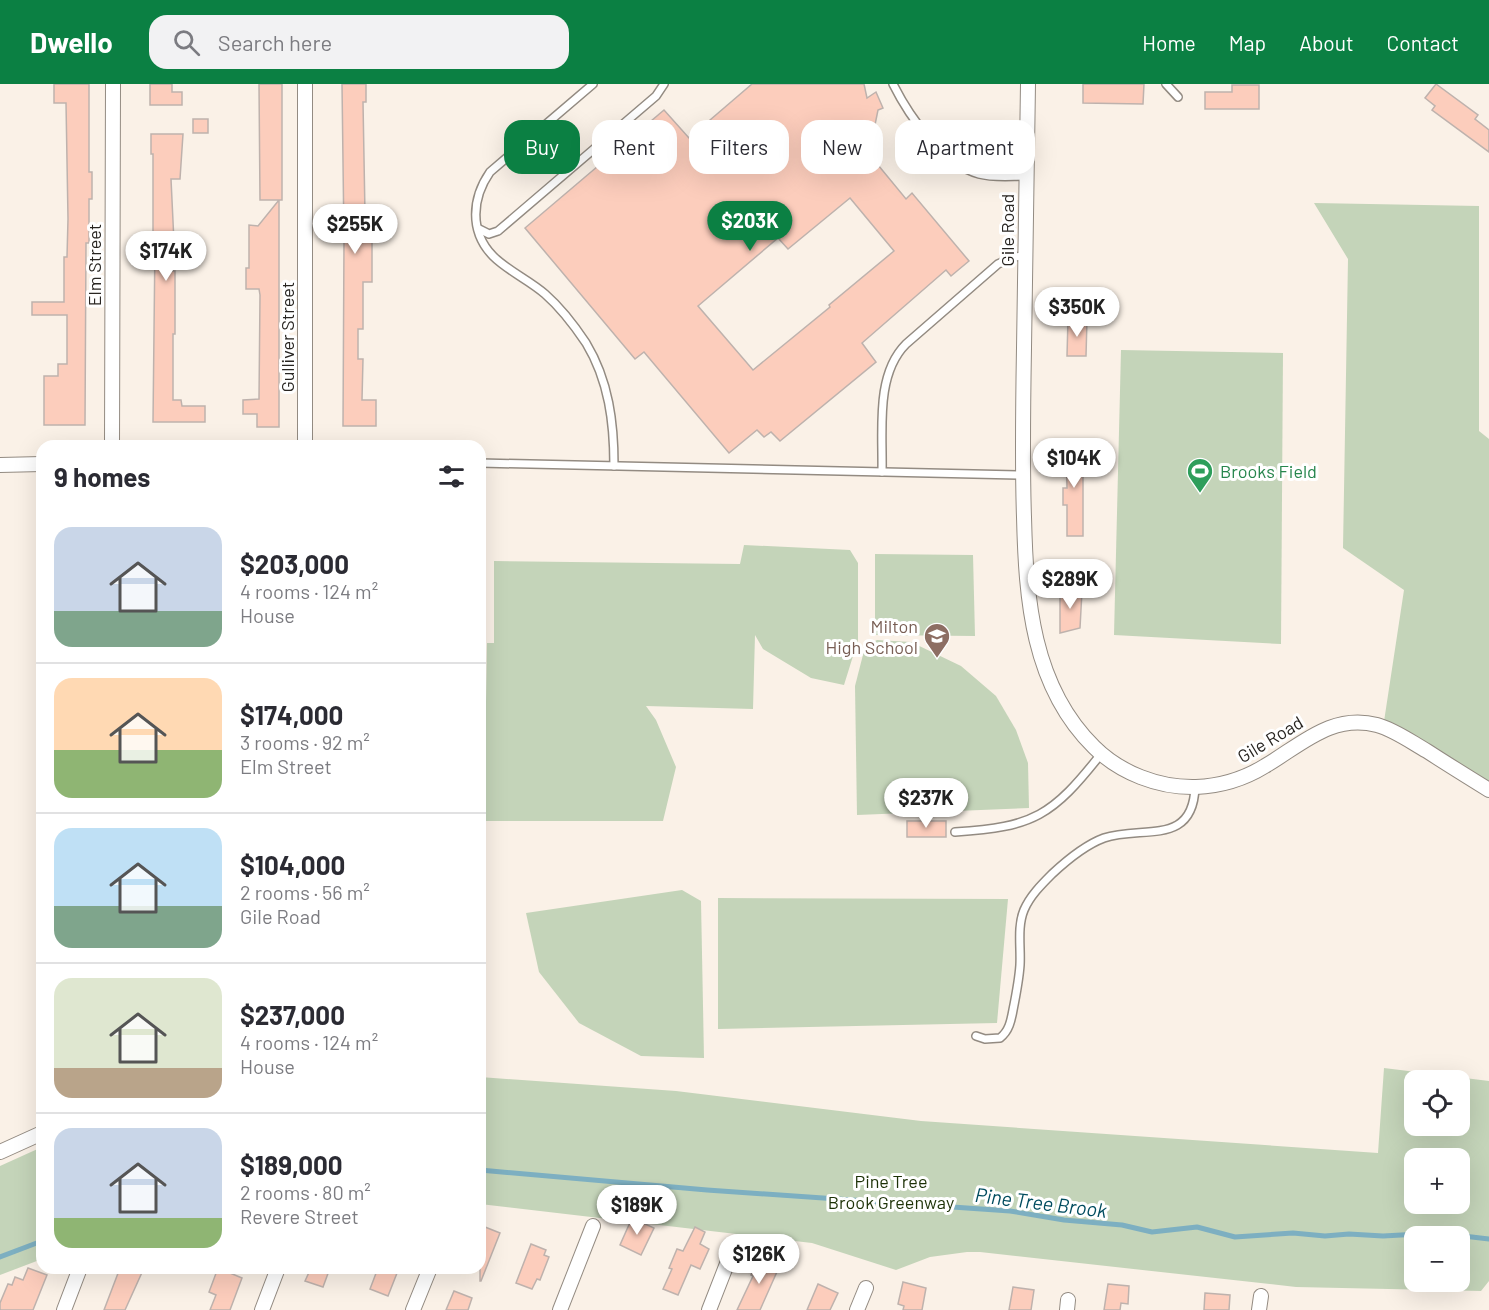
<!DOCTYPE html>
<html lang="en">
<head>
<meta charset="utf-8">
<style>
	:root { --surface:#fff; --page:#f2f2f3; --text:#2b2b33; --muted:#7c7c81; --line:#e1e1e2; --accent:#0b8043 }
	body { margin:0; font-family:Barlow,sans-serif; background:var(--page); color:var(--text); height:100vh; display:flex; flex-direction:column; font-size:22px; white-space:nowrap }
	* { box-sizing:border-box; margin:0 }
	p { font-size:20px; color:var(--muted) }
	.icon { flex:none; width:33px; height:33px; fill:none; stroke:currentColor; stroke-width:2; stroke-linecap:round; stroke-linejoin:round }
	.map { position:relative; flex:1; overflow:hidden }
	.details { position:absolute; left:36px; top:356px; width:450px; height:834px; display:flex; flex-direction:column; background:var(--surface); border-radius:18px; box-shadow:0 6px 24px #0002 }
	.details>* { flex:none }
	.hud { position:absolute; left:504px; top:36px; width:570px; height:54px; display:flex; gap:12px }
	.tools { position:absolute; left:1404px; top:986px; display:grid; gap:12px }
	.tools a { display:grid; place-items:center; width:66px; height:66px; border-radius:12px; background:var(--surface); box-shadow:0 6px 24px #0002; font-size:30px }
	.price { position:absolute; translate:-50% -51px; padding:0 14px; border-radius:21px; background:#fff; color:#222; font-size:20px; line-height:39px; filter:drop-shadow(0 2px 3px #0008) }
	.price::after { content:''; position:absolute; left:50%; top:36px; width:18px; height:14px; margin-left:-9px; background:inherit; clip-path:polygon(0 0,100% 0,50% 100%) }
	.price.active { background:var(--accent); color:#fff }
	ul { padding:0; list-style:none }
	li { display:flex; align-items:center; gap:18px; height:150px; padding:0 18px }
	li+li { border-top:2px solid var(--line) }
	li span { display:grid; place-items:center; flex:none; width:168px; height:120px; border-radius:18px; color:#555 }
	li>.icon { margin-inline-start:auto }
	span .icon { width:72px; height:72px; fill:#fffc; stroke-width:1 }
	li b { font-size:26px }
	h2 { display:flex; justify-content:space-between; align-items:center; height:72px; padding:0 18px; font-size:26px }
	.tag { padding:0 21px; border-radius:18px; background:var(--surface); box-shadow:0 6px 24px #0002; font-size:21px; line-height:54px }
	.tag.active { background:var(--accent); color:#fff }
	header { display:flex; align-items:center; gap:36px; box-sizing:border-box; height:84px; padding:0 30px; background:var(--accent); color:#fff }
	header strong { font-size:28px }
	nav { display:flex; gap:33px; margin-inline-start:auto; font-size:21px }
	.search { width:420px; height:54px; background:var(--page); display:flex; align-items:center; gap:15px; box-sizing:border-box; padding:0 21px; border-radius:18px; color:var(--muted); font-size:22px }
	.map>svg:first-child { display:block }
	.green { fill:#c4d4b9; fill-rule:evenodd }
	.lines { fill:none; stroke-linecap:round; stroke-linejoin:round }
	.stream { stroke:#7dafc1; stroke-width:5 }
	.building { fill:#fccdbc; stroke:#beb2ad; stroke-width:1.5; fill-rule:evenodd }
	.service-casing { stroke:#938b82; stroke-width:10 }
	.minor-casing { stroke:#938b82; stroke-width:16 }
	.service { stroke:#fff; stroke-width:7 }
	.minor { stroke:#fff; stroke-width:14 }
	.labels { text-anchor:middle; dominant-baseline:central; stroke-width:6; stroke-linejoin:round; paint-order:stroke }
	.street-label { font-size:18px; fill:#282521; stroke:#fff }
	.leisure-label { font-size:18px; fill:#27864d; stroke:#fff; text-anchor:start }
	.education-label { font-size:18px; fill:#785e54; stroke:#fff; text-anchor:end }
	.park-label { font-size:18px; fill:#1c3106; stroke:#fff }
	.water-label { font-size:20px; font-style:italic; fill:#014c5f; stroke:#fff }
</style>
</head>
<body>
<header>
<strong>Dwello</strong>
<div class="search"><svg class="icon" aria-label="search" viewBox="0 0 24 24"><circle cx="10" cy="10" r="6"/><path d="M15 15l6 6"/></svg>Search here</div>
<nav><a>Home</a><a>Map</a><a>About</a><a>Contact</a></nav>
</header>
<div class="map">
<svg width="1489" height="1226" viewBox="0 0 1489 1226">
	<rect width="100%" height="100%" fill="#faf1e7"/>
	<g class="green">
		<path d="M1314 119 1479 122V347L1489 355V698L1383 644 1404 506 1343 464 1348 175Z"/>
		<path d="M1121 266 1283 269 1281 560 1114 551Z"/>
		<path d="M744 461 850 466 858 479V556L844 601 811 594 763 565 755 551 753 625 646 622 656 636 676 683 663 737H484L487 559H494V477L740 480Z"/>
		<path d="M875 470 973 471 975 552 875 551Z"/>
		<path d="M877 556 911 558 961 582 996 612 1016 646 1028 679 1029 724 857 731 855 602 865 563Z"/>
		<path d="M682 806 701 817 704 974 641 972 579 939 539 888 526 829Z"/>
		<path d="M718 814 1008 815 997 939 718 945Z"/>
		<path d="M1384 984 1489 997V1197L1481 1207 1296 1203 980 1168H967L930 1173 896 1186 812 1159 480 1120V993L676 1007 921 1037 1378 1069ZM1414 996H1460V1041H1414ZM1414 1074H1460V1119H1414ZM1414 1152H1460V1197H1414Z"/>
		<path d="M42 1063V1175L0 1191V1082Z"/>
	</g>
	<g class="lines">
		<g class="stream">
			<path d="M480 1086 707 1106 1010 1127 1064 1136 1122 1141 1152 1148 1197 1143 1235 1153 1293 1149 1325 1152 1349 1150 1383 1152 1438 1149 1489 1155"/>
			<path d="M0 1173 42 1157"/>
		</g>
	</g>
	<g class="building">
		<path d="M54 0H89V88H92V115H89V159H86L85 341H44V292H58V280H67V231H32V218H64V173H67L68 135 66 19H54Z"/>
		<path d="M150 0H172V8H182V21H150Z"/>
		<path d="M259 0H282V116H279V343H257V330H243V316L259 315 260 211 259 205H246V184H249V141L258 142 279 116H260Z"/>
		<path d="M342 0H366V18H363L365 130H377V156H372V198H363V245H358V275H363L362 316H376V342H343L344 156Z"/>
		<path d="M752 0H864L867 14 876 8 883 24 878 26 869 70 906 115 912 109 969 177 951 192 946 186 862 259 876 278 780 357 771 348 764 353 757 346 729 369 644 268 635 275 525 144 664 26 689 54ZM850 114 894 167 829 221 830 223 753 286 698 222 778 154 788 165Z"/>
		<path d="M1083 0H1144L1143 20 1083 19Z"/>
		<path d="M1436 0 1478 31 1475 35 1489 46V68L1432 26 1435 22 1425 14Z"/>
		<path d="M1232 1H1259V25H1205V8H1232Z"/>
		<rect x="193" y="35" width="15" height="14"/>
		<path d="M151 50H183L180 95H171L174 158H167L168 187H175V250H173V316H181L182 322H205V338H153L155 158H153V70H151Z"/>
		<path d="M1068 235H1087L1086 272H1067Z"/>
		<path d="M1066 359H1083V452H1067V421H1063V404H1067Z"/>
		<path d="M1060 507H1082L1080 544 1060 549Z"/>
		<rect x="907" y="737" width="39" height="16"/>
		<path d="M632 1134 654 1144 641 1171 620 1161Z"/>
		<path d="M480 1141 500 1149 481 1197H480Z"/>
		<path d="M695 1143 705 1148 700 1160 709 1165 700 1185 691 1181 678 1211 663 1205 672 1185 669 1184 677 1165 683 1167Z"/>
		<path d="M531 1160 546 1166 544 1171 549 1173 540 1196 537 1195 532 1205 516 1199Z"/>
		<path d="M760 1171 780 1181 760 1226H737L753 1192 751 1191Z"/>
		<path d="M28 1184 47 1191 33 1226H0V1219L8 1200 12 1201 15 1193 23 1196Z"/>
		<path d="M120 1184H144L125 1226H104Z"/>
		<path d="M218 1184 242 1194 230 1226H210L216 1211 209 1208Z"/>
		<path d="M311 1184H330L323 1203 305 1197Z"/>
		<path d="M378 1184H399L388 1212 370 1205Z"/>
		<path d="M903 1198 926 1204 922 1226H903L904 1222 898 1220Z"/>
		<path d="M818 1200 838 1209 830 1226H807Z"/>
		<path d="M1108 1200 1129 1202 1128 1220 1121 1219 1120 1226H1104Z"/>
		<path d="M1013 1203 1034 1206 1031 1226H1009Z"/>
		<path d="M454 1207 472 1214 468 1226H446Z"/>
		<path d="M1205 1209 1230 1211 1229 1226H1204Z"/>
	</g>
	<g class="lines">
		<g class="service-casing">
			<g id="service">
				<path d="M593 0 490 88C472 114 469 147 493 172 508 187 529 196 545 210 561 224 574 241 586 259 609 297 614 339 614 382"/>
				<path d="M893 0C909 32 942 80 979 90 994 94 1010 92 1026 92"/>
				<path d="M1166 0 1178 13"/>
				<path d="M479 145 489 150 498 147 656 12 664 0"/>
				<path d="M480 379 1022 391"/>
				<path d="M882 388C883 347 875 291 906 260L998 180 1013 173 1025 172"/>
				<path d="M955 748C1034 743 1052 732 1101 670"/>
				<path d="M976 952 985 955 1000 954C1009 947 1011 937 1013 926 1016 911 1019 896 1020 881 1021 863 1017 843 1024 826 1030 812 1041 801 1052 790 1067 776 1085 761 1104 754 1142 741 1193 763 1195 703"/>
			</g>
		</g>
		<g class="minor-casing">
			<g id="minor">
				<path d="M305 0V362"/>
				<path d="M1028 0C1026 88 1025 176 1024 264 1023 321 1022 377 1024 433 1026 515 1032 602 1094 663 1120 689 1159 704 1196 703 1220 702 1244 695 1265 682 1301 661 1332 629 1377 641 1395 646 1411 658 1427 667 1447 680 1468 693 1489 706"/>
				<path d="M112 362 113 0"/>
				<path d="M0 381 42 380"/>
				<path d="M0 1068 42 1049"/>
				<path d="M64 1226 80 1184"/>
				<path d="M262 1226 278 1184"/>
				<path d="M413 1226 430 1184"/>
				<path d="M560 1226 593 1142"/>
				<path d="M709 1226 732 1167"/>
				<path d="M857 1226 866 1204"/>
				<path d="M1067 1226 1068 1216"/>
				<path d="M1259 1226 1261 1212"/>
			</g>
		</g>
		<use href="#service" class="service"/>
		<use href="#minor" class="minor"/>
	</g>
	<defs>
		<g id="stadium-pin" transform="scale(1.35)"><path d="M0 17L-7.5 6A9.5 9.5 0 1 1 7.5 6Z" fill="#2e9e5b" stroke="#fff"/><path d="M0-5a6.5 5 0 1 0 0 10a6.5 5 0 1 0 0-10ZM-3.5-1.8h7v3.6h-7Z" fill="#fff"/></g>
		<g id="school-pin" transform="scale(1.35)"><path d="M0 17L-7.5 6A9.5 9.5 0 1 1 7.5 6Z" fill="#8d6e63" stroke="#fff"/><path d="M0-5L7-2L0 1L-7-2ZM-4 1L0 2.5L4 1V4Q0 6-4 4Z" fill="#fff"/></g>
	</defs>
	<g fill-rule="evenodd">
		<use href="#stadium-pin" x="1200" y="387"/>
		<use href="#school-pin" x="937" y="552"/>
	</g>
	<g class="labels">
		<g class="street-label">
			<text transform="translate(1007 146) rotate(-90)">Gile Road</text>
			<text transform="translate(94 181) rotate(-90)">Elm Street</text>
			<text transform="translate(287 253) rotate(-90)">Gulliver Street</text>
			<text transform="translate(1270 655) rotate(-31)">Gile Road</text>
		</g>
		<g class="leisure-label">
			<text x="1220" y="387">Brooks Field</text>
		</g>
		<g class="education-label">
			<text x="918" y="542">Milton<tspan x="918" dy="21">High School</tspan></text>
		</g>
		<g class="park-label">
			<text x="891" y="1097">Pine Tree<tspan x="891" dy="21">Brook Greenway</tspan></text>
		</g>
		<g class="water-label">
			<text transform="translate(1041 1118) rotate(7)">Pine Tree Brook</text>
		</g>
	</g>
</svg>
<div class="tools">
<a><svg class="icon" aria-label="locate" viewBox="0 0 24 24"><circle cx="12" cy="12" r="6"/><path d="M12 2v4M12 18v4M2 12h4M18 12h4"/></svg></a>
<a>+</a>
<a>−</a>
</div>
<b class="price active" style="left:750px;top:168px">$203K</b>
<b class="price" style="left:355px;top:171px">$255K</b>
<b class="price" style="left:166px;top:198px">$174K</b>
<b class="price" style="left:1077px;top:254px">$350K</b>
<b class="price" style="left:1074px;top:405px">$104K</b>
<b class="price" style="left:1070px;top:526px">$289K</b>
<b class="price" style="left:926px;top:745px">$237K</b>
<b class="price" style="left:637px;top:1152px">$189K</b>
<b class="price" style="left:759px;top:1201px">$126K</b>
<div class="hud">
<a class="tag active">Buy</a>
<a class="tag">Rent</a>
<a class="tag">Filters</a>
<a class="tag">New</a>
<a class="tag">Apartment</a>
</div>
<section class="details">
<h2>9 homes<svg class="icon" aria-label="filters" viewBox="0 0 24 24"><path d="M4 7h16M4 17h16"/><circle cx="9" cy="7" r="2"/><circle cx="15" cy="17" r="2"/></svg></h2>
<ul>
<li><span style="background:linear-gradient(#c9d6e8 70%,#7fa58c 0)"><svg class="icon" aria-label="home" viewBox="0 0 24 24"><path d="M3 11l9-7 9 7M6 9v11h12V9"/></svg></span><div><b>$203,000</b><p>4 rooms · 124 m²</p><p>House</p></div></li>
<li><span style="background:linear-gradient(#ffd9b3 60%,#8fb573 0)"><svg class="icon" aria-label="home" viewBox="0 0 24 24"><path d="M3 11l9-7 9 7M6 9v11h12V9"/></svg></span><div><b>$174,000</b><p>3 rooms · 92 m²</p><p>Elm Street</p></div></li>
<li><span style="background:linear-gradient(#bfe0f5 65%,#7fa58c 0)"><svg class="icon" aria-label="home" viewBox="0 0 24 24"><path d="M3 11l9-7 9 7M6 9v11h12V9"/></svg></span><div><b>$104,000</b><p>2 rooms · 56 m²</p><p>Gile Road</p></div></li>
<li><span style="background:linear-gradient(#dfe7d0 75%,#b9a48a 0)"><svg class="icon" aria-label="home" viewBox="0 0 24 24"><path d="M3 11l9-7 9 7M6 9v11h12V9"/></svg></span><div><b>$237,000</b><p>4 rooms · 124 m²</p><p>House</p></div></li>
<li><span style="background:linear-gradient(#c9d6e8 75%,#8fb573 0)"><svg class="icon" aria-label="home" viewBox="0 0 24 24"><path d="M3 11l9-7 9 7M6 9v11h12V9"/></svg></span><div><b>$189,000</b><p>2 rooms · 80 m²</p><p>Revere Street</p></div></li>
</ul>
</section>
</div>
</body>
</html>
